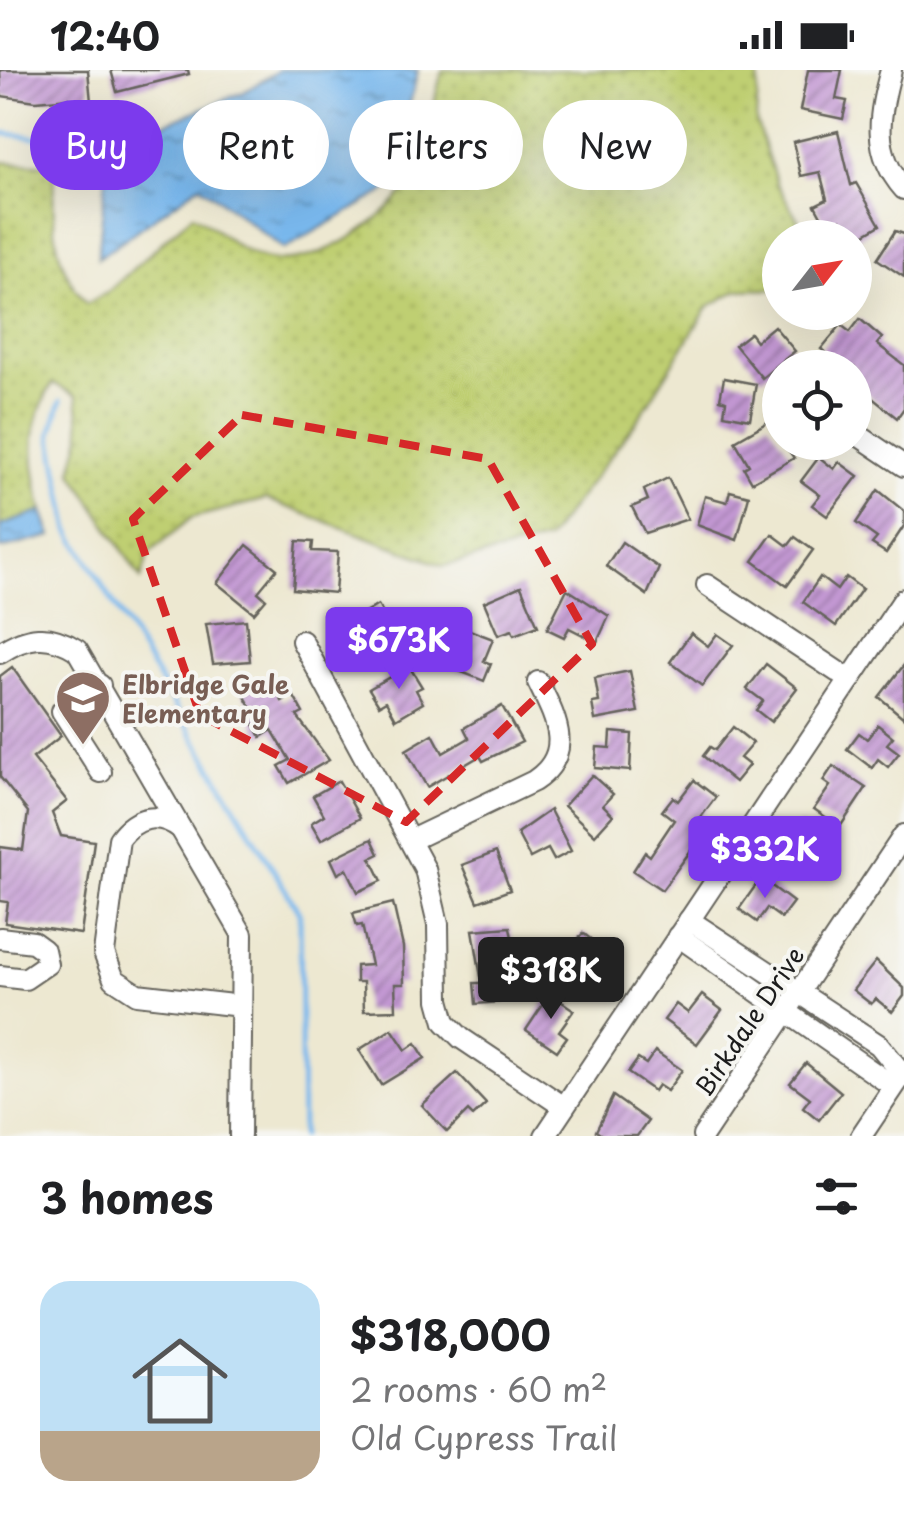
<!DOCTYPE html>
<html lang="en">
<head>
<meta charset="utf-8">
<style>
	:root { --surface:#fff; --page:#f6f6f6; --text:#202124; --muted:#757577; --line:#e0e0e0; --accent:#7c3aed }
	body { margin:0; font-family:"Playpen Sans",sans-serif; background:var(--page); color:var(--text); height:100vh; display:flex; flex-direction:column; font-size:38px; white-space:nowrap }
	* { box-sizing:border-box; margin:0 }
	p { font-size:32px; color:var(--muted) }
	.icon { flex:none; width:55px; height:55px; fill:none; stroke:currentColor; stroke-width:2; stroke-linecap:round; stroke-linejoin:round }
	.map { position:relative; height:1066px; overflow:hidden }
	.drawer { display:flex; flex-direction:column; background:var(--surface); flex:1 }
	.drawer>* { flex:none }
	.hud { position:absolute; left:30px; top:30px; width:845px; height:90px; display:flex; gap:20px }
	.needle { width:65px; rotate:59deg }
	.controls { position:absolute; left:762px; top:150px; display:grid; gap:20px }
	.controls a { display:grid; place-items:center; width:110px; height:110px; border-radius:50%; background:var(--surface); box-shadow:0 10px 40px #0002; font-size:50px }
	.price { position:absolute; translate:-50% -85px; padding:0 22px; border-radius:10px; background:var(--accent); color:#fff; font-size:32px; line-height:65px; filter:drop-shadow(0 2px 5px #0008) }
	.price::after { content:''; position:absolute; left:50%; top:60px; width:30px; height:22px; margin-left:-15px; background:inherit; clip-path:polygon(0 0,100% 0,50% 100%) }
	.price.active { background:#222; color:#fff }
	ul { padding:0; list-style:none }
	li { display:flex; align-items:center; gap:30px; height:250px; padding:0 40px }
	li+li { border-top:2px solid var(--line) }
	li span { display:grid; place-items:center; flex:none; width:280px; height:200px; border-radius:30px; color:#555 }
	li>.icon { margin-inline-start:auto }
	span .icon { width:120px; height:120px; fill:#fffc; stroke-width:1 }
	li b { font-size:42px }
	h2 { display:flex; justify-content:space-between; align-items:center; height:120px; padding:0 40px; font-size:42px }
	.tag { padding:0 35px; border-radius:45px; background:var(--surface); box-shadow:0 10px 40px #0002; font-size:35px; line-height:90px }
	.tag.active { background:var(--accent); color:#fff }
	.status { display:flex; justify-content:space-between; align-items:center; height:70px; padding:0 50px; background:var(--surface); direction:ltr }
	.status svg { height:28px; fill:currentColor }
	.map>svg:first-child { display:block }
	.grass { fill:url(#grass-dots); stroke:#6e7647; stroke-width:2.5 }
	.water { fill:url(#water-ripples); stroke:#4a6a84; stroke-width:2.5 }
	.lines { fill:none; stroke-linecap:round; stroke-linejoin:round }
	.stream { stroke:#79b8ed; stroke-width:5 }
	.building { fill:url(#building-hatch) }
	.minor-casing { stroke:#65635b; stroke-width:24 }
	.minor { stroke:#fff; stroke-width:20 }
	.marked { fill:none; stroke:#d62828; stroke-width:8; stroke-dasharray:20 12; stroke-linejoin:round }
	.labels { text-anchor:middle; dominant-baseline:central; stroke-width:8; stroke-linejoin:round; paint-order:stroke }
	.education-label { font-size:25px; font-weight:bold; fill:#785e54; stroke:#f6f6f2; text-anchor:start }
	.street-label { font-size:25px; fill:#1c1c1c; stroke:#f6f6f2 }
</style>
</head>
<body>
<div class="status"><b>12:40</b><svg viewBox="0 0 49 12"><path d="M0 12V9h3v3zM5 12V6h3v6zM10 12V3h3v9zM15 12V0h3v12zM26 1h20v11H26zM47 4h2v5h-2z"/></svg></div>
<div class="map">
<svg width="904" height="1066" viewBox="0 0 904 1066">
	<defs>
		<pattern id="grass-dots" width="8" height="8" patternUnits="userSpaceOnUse" patternTransform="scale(2.5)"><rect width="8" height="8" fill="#bfcf72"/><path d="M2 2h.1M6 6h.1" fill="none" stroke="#a4b162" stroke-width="1.8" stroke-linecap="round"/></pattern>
		<pattern id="water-ripples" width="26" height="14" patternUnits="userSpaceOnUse" patternTransform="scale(2.5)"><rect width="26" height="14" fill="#79b8ed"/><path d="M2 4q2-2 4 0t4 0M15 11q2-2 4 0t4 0" fill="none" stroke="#6295bf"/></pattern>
		<pattern id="building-hatch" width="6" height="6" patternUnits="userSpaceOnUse" patternTransform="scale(2.5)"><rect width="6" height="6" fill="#c398d3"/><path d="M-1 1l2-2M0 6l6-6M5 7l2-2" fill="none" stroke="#9e7baa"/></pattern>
	</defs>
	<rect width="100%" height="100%" fill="#f6f6f2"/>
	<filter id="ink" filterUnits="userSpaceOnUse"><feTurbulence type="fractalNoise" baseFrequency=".01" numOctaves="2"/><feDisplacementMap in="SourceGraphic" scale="20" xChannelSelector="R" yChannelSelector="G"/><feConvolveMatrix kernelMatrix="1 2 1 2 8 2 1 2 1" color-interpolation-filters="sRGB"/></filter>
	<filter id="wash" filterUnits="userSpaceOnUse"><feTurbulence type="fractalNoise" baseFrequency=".0048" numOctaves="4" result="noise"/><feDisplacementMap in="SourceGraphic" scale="40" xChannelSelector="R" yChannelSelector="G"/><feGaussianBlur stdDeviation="2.25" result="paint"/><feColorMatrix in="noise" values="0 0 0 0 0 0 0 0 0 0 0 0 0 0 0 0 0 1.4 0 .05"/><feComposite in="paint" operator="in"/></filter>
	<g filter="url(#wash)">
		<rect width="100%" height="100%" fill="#ede8d1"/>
		<path class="grass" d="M443 0H759L756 51 777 114 808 167 780 168V219L738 220 708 237 639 348 547 470 444 496 266 429 191 448 149 483 141 509 72 401 81 366 77 326 53 313C26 356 31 394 43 441L0 456V92L54 95C53 150 50 189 86 234L109 221 193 144C218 159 236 180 264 188 318 204 406 139 422 90 432 60 432 29 443 0Z"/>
		<g class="water">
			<path d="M279 0H418L389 119 284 179 200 115 98 188 109 76 244 22Z"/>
			<path d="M43 441 52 466 0 479V456Z"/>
		</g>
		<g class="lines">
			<g class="stream">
				<path d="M0 63 109 76"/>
				<path d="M61 331 51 364 70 461 300 844 302 1066"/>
			</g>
		</g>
		<g id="blocks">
			<g class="building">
				<path d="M0 0H88L91 32 69 35V28L36 31 1 26Z"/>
				<path d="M111 0H188L189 4 117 22Z"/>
				<path d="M808 0H842L836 29 847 31 843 49 800 40Z"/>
				<path d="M838 61 851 115 856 113 880 155 858 168H850L840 150 827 157 815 135 827 129 820 102 801 106 793 72Z"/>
				<path d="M895 161 904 164V207L877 189Z"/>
				<path d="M860 249 882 268 877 274 904 295V338L897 348 855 314V298L838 292 821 279 841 255 850 262Z"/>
				<path d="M774 256 795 281 762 308 735 275 750 263 756 271Z"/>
				<path d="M724 308 756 314 750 349 724 344 726 331 720 329Z"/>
				<path d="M768 352 794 388 752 412 744 398 749 395 735 371Z"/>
				<path d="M819 387 834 399 839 392 858 406 827 446 812 435 820 425 801 411Z"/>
				<path d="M668 408 688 449 645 463 632 437 648 430 644 420Z"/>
				<path d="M878 420 904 441V456L886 483 872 474 877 468 856 453Z"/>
				<path d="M730 421 749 426 737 470 697 455 705 426 727 432Z"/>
				<path d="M772 464 788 476 795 467 813 480 787 516 753 491Z"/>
				<path d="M297 471 313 472 312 481 338 482 335 523 293 519Z"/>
				<path d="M622 472 659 498 647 525 606 496Z"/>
				<path d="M247 475 277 499 258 522 266 529 254 543 217 513Z"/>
				<path d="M820 507 837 520 846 507 862 519 836 556 803 532Z"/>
				<path d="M521 516 538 556 514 565 512 560 498 565 484 532Z"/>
				<path d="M567 519 609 546 597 572 569 558 564 567 547 559Z"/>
				<path d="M378 535 399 571 361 593 353 578 359 574 347 554Z"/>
				<path d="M246 550 250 591 213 594 206 554Z"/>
				<path d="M459 556 493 569 484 591 491 594 484 611 444 595Z"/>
				<path d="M691 563 708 576 717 564 733 575 702 616 670 592Z"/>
				<path d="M766 594 797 618 771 652 756 640 763 631 747 619Z"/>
				<path d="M904 595V648L879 627Z"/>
				<path d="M409 596 422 617 416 620 423 633 396 649 386 631 379 635 369 619Z"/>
				<path d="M12 597 61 666 33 688 67 731 52 743 61 766 94 771 81 864 5 853 8 832 0 831V777L23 780 28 742 0 707V606Z"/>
				<path d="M630 601 638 642 595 650 592 633 599 632 595 608Z"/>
				<path d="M269 609 282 631 293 625 303 643 297 646 329 690 289 713 279 696 290 690 272 660 261 667 246 640 251 637 243 623Z"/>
				<path d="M502 636 522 672 483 691 480 686 427 717 406 680 433 664 443 683 469 668 464 658Z"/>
				<path d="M878 655 893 667 887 674 899 683 888 697 878 689 872 698 847 679 859 663 867 669Z"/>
				<path d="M733 657 753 673 740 688 749 695 735 712 703 686 710 677 715 680Z"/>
				<path d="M611 662 632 664 630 701 595 698 597 677 610 678Z"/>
				<path d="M833 696 866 718 840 757 814 739 830 716 823 711Z"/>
				<path d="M592 705 613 724 603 735 613 745 595 765 564 736Z"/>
				<path d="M694 710 716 727 701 747 710 754 662 820 633 801 645 782 650 786 674 750 662 741 673 727 678 731Z"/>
				<path d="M339 711 360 748 321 770 311 753 324 745 313 726Z"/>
				<path d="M550 740 571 781 554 790 548 779 530 788 517 763Z"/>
				<path d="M800 754 830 778 801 803 774 786Z"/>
				<path d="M372 769 379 784 371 788 382 811 358 822 347 799 338 804 331 789Z"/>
				<path d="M496 782 510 820 478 832 462 795Z"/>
				<path d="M761 808 793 832 781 848 767 838 757 852 739 839Z"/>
				<path d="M393 833 403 877 404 914H395L396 940 364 941 363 912H356V896L371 895 362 855 357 856 353 843Z"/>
				<path d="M510 857 517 894H510L511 908 497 909 499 932 476 934 474 913H482L473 860Z"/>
				<path d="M583 863 617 890 590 923 565 903 572 894 564 887Z"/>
				<path d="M876 891 904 918V926L892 942 876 929 871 934 853 920Z"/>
				<path d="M550 924 574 940 559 961 567 967 557 981 526 960Z"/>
				<path d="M702 925 722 940 697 974 664 950 676 934 688 943Z"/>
				<path d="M392 959 406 980 416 973 425 988 381 1015 359 980Z"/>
				<path d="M655 981 682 1000 667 1021 658 1015 654 1021 628 1003 638 989 646 994Z"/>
				<path d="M806 993 841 1022 819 1050 803 1037 810 1028 790 1013Z"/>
				<path d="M457 1003 486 1034 473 1046 468 1041 447 1062 422 1035Z"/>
				<path d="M613 1026 648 1051 637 1066H603L596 1061Z"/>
			</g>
		</g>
	</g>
	<g filter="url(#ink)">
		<use href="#blocks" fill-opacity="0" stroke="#65635b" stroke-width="2.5"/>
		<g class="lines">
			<g class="minor-casing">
				<g id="minor">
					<path d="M891 0C879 44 871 82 904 119"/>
					<path d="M855 363 904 396"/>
					<path d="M707 515 850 610"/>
					<path d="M302 571 425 799 438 854 439 930 445 952 461 968 564 1037"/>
					<path d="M0 583C27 565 49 562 77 580L242 864 240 1066"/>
					<path d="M100 615 62 641 101 702"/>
					<path d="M180 758C158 741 135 747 119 769L104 883 114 909 137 924 241 936"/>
					<path d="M413 769 534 711C576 683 555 647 538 612"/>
					<path d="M689 850 879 975 904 1006"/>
					<path d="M678 866 884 1010 902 1005"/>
					<path d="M0 868 33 872 44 880 47 894 25 909 0 906"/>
					<path d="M545 1066 904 529"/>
					<path d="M703 1066 904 765"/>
					<path d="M861 1066 904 1002"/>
				</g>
			</g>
			<use href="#minor" class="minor"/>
		</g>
	</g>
	<path class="marked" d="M242 345 488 389 592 574 406 752 200 645 133 449Z"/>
	<defs>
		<g id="school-pin" transform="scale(2.875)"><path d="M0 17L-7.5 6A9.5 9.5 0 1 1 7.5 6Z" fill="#8d6e63" stroke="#f6f6f2"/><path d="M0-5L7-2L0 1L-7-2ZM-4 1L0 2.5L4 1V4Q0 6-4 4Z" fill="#fff"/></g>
	</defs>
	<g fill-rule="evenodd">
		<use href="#school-pin" x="83" y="628"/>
	</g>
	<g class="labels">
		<g class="education-label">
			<text x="122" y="614">Elbridge Gale<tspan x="122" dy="29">Elementary</tspan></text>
		</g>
		<g class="street-label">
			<text transform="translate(749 951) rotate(-56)">Birkdale Drive</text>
		</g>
	</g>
</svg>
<div class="controls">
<a><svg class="needle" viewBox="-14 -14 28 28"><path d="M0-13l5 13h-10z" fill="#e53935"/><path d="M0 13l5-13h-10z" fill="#757577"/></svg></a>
<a><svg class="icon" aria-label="locate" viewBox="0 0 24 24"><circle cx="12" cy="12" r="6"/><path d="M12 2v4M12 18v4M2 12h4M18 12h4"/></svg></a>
</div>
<b class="price" style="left:399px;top:622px">$673K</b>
<b class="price" style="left:765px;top:831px">$332K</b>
<b class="price active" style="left:551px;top:952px">$318K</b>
<div class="hud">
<a class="tag active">Buy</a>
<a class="tag">Rent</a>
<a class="tag">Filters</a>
<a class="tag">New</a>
</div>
</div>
<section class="drawer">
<h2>3 homes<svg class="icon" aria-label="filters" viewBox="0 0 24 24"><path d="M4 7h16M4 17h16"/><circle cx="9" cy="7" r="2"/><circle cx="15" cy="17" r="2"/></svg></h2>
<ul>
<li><span style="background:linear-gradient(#bfe0f5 75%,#b9a48a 0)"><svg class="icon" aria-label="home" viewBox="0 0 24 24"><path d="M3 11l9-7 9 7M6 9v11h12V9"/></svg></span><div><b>$318,000</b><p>2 rooms · 60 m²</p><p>Old Cypress Trail</p></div></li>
</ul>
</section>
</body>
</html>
